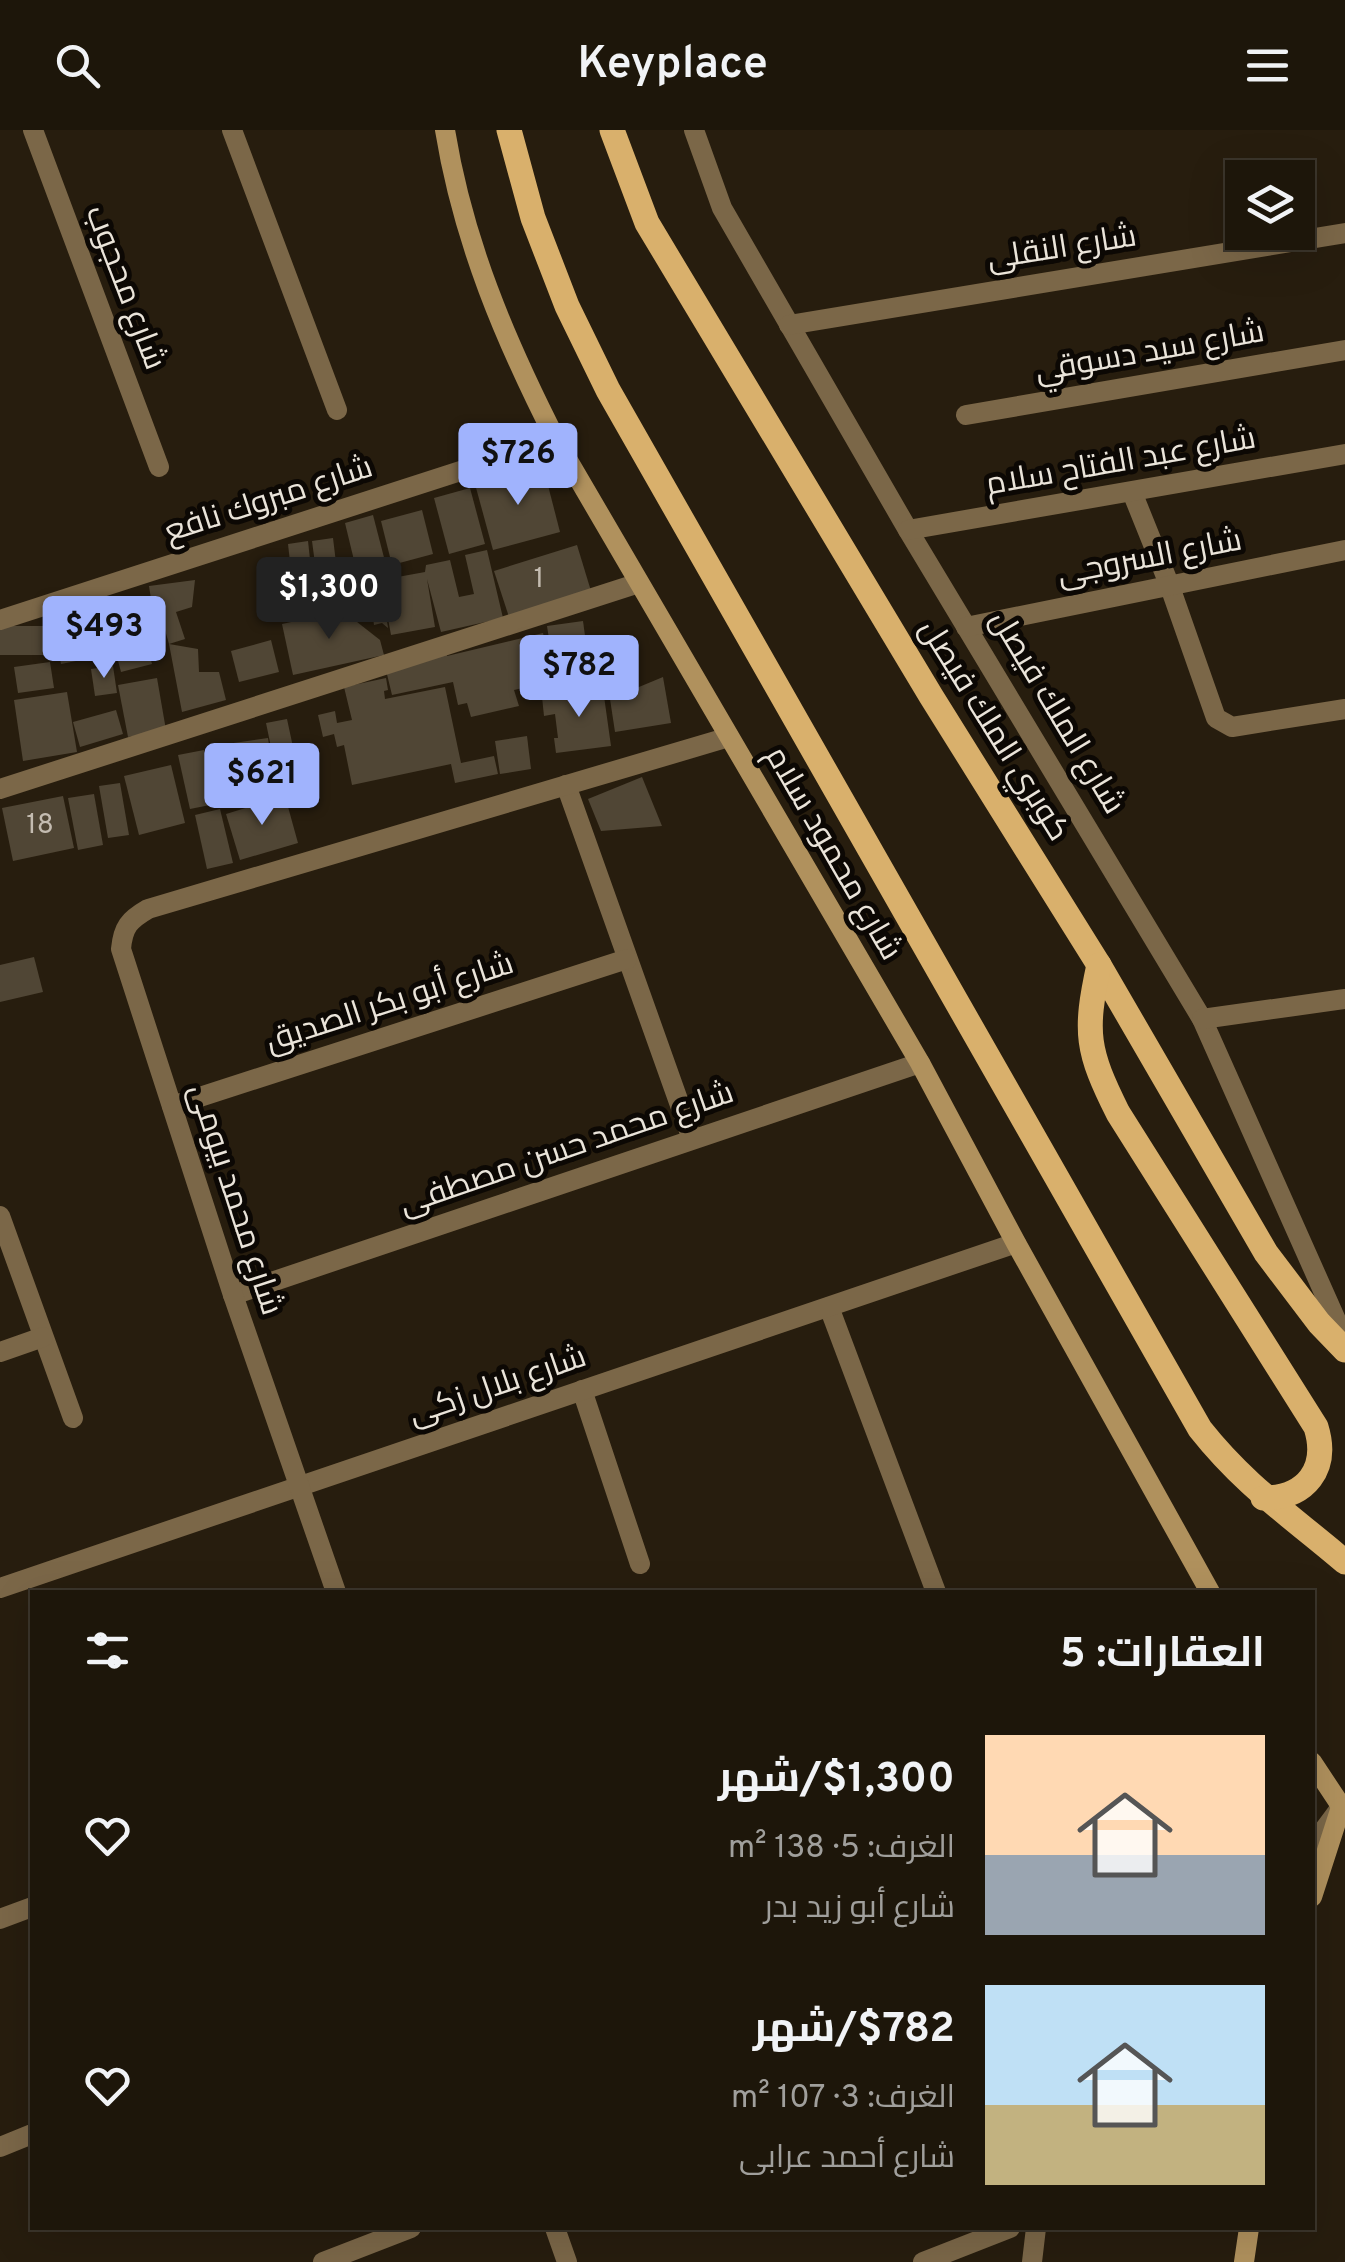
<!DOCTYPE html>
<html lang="ar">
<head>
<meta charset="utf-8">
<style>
	:root { --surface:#1d160a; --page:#2a2318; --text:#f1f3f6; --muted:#a09f9c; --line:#3b352b; --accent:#a0b3fd }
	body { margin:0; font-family:Overpass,Cairo,sans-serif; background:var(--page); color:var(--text); direction:rtl; height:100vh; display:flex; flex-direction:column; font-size:38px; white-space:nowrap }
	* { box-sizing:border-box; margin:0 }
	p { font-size:32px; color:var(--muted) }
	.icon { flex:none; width:55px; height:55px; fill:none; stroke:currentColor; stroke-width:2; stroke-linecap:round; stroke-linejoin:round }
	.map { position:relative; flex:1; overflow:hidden; direction:ltr }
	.details { position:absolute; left:30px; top:1460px; width:1285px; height:640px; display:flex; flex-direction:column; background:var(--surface); border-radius:0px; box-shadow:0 10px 40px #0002,0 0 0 2px var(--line); direction:rtl }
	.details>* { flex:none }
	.buttons { position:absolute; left:1225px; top:30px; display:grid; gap:20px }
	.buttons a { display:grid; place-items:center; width:90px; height:90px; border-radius:0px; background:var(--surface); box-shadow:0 10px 40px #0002,0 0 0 2px var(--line); font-size:50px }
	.price { position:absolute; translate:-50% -85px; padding:0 22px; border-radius:10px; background:var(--accent); color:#111; font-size:32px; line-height:65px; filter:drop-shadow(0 2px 5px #0008) }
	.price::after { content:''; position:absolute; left:50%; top:60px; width:30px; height:22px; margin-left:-15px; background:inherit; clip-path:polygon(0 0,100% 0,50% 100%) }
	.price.selected { background:#222; color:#fff }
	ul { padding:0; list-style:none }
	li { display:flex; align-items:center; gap:30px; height:250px; padding:0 50px }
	li span { display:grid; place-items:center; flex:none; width:280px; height:200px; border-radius:0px; color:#555 }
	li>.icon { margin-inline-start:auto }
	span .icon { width:120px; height:120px; fill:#fffc; stroke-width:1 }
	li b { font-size:42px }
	h2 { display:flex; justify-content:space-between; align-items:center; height:120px; padding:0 50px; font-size:42px }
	header { display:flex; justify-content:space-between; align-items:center; height:130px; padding:0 50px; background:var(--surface); font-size:45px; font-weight:600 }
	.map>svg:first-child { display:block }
	.building { fill:#504635 }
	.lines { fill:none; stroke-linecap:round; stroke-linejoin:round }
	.street { stroke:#7b6748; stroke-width:20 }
	.secondary { stroke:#b0915d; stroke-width:20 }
	.primary { stroke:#d9b06c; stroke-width:25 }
	.labels { text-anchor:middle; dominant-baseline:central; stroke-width:10; stroke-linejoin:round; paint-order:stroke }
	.number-label { font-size:28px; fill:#c4bcb1 }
	.street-label { font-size:32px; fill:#eae4da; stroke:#0c0804 }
</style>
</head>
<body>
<header><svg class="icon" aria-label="menu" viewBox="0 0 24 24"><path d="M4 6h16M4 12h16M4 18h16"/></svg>Keyplace<svg class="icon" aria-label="search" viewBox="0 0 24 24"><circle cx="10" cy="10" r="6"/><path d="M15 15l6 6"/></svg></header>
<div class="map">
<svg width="1345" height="2132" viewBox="0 0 1345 2132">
	<rect width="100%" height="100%" fill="#271d0e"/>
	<g class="building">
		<path d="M543 336 560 402 493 420 475 354Z"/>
		<path d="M470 358 485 414 449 424 434 368Z"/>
		<path d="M422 380 433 424 392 435 381 391Z"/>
		<path d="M373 385 388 443 359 451 345 393Z"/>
		<path d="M333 408 337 441 347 444 349 460 369 456 371 472 384 470 388 498 382 493 374 495 372 480 353 483 352 475 321 479 312 411Z"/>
		<path d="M308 411 315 475 295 477 288 414Z"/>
		<path d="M577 415 591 461 509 487 494 441Z"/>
		<path d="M487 420 503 488 441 502 427 449 435 497 391 505 381 450 425 442 426 435 450 430 459 467 474 464 465 425Z"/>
		<path d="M195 450 192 477 176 482 185 509 169 514 161 486 153 482 149 456Z"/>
		<path d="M134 466 152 534 121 542 103 474Z"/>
		<path d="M343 481 380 510 384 525 293 545 282 494Z"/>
		<path d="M98 482 100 501H95L98 529 81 531 76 485Z"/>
		<path d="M583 491 591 550 556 555 547 496Z"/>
		<path d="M54 494 70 496 76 531 61 534Z"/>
		<path d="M0 496H52L53 525H0Z"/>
		<path d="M543 503 554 551 514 560 519 576 471 587 467 573 458 575 453 552 392 565 385 536 447 523V526Z"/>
		<path d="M271 510 279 542 239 552 231 521Z"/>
		<path d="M169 514 198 519 199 542H219L226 570 182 582Z"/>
		<path d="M50 532 54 558 18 563 14 537Z"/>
		<path d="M113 536 117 563 95 566 91 539Z"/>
		<path d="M663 547 671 593 615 602 610 569Z"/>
		<path d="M157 548 166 600 128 607 118 555Z"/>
		<path d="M386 548 388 560 384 561 385 569 445 557 461 633 494 626 498 644 455 653 451 634 352 655 344 615 337 617 334 604 323 607 318 585 335 581 337 593 352 590 344 557Z"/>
		<path d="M603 559 611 616 556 623 554 608H558L555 584 544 586 542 567Z"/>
		<path d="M67 562 77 622 23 631 14 570Z"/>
		<path d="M116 580 123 604 80 617 73 592Z"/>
		<path d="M287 589 293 617 306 614 312 644 278 651 266 593Z"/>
		<path d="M527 606 531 639 500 644 495 611Z"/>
		<path d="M268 608 276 661 221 669 213 616Z"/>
		<path d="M204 620 215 674 190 679 178 625Z"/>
		<path d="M171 635 185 693 139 705 124 646Z"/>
		<path d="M642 647 662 696 601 701 588 669Z"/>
		<path d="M120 653 129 705 108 708 99 656Z"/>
		<path d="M94 664 103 715 78 720 68 668Z"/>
		<path d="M63 666 74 718 13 731 2 678Z"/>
		<path d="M285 666 298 713 240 730 226 684Z"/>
		<path d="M220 679 233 733 207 739 195 685Z"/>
		<path d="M34 827 43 862 0 872V835Z"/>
	</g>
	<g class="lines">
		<g class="street">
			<path d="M33 0 159 337"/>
			<path d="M232 0 337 280"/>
			<path d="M694 0 722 78 908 400 1202 889 1345 1210"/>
			<path d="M789 195 1345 103"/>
			<path d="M966 285 1345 220"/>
			<path d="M1132 362 1169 454 1216 588 1232 597 1345 579"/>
			<path d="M908 400 1345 324"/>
			<path d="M0 490 556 310"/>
			<path d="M966 497 1345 420"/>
			<path d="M566 655 692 1009"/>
			<path d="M0 659 639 453"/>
			<path d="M1202 889 1345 869"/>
			<path d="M172 976 627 829"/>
			<path d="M0 1086 73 1288"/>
			<path d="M233 1165 920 933"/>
			<path d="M829 1177 936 1462"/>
			<path d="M0 1222 43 1207"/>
			<path d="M582 1260 640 1434"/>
			<path d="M0 1458 1016 1113"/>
			<path d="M336 1462 233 1165 121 819C123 797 129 790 148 779L729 607"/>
			<path d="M1312 1716 1338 1681"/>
			<path d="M0 1789 32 1777"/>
			<path d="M0 2017 32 2004"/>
			<path d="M555 2098 567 2132"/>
			<path d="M323 2132 411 2098"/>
			<path d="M923 2132 1010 2098"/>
			<path d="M1032 2132 1036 2098"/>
		</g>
		<g class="secondary">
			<path d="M445 0C463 111 505 210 556 310L920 933 1016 1113 1210 1462"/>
			<path d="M1312 1632 1345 1682"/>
			<path d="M1312 1767 1341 1677"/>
			<path d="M1244 2132 1249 2098"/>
		</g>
		<g class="primary">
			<path d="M509 0 533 88 567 176 608 260 1200 1299C1246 1357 1290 1385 1345 1432"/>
			<path d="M612 0 647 93 931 566 1099 835 1266 1123 1319 1193 1345 1220"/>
			<path d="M1099 835C1084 903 1087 921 1118 983L1316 1297C1329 1339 1306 1368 1263 1368"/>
		</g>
	</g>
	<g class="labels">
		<g class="number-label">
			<text x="539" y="450">1</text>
			<text x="40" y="696">18</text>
		</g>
		<g class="street-label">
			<text transform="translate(1062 119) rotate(-9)">شارع النقلى</text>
			<text transform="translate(124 158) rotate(69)">شارع محجوب</text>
			<text transform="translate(1150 223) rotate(-10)">شارع سيد دسوقي</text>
			<text transform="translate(1121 333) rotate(-10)">شارع عبد الفتاح سلام</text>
			<text transform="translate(269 371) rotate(-18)">شارع مبروك نافع</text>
			<text transform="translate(1150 429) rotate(-11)">شارع السروجى</text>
			<text transform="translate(1056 583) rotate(59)">شارع الملك فيصل</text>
			<text transform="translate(993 601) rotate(58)">كوبري الملك فيصل</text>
			<text transform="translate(832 724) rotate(60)">شارع محمود سلام</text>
			<text transform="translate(390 874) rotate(-18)">شارع أبو بكر الصديق</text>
			<text transform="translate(567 1020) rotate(-19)">شارع محمد حسن مصطفى</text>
			<text transform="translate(234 1070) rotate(72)">شارع محمد بيومى</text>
			<text transform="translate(498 1257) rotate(-19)">شارع بلال زكى</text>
		</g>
	</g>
</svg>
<div class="buttons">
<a><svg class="icon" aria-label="layers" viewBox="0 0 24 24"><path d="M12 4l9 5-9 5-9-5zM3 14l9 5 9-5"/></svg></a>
</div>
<b class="price" style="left:518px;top:378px">$726</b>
<b class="price selected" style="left:329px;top:512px">$1,300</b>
<b class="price" style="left:104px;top:551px">$493</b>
<b class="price" style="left:579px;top:590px">$782</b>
<b class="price" style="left:262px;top:698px">$621</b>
<section class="details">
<h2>العقارات: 5<svg class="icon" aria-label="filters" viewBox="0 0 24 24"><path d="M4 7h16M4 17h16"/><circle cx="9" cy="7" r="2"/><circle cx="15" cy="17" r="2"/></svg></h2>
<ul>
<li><span style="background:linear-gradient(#ffd9b3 60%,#9aa5b1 0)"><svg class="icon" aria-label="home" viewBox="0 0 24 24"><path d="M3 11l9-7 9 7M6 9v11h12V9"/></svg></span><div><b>$1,300/شهر</b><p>الغرف: 5 · 138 m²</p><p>شارع أبو زيد بدر</p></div><svg class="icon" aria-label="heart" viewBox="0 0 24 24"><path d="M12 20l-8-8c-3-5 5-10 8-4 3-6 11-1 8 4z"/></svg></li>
<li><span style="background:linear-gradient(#bfe0f5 60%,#c2b280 0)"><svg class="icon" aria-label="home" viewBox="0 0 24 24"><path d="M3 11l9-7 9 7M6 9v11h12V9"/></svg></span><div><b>$782/شهر</b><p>الغرف: 3 · 107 m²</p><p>شارع أحمد عرابى</p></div><svg class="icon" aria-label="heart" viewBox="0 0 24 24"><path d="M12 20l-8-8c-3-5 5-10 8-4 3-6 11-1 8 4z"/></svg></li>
</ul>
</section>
</div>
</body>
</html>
